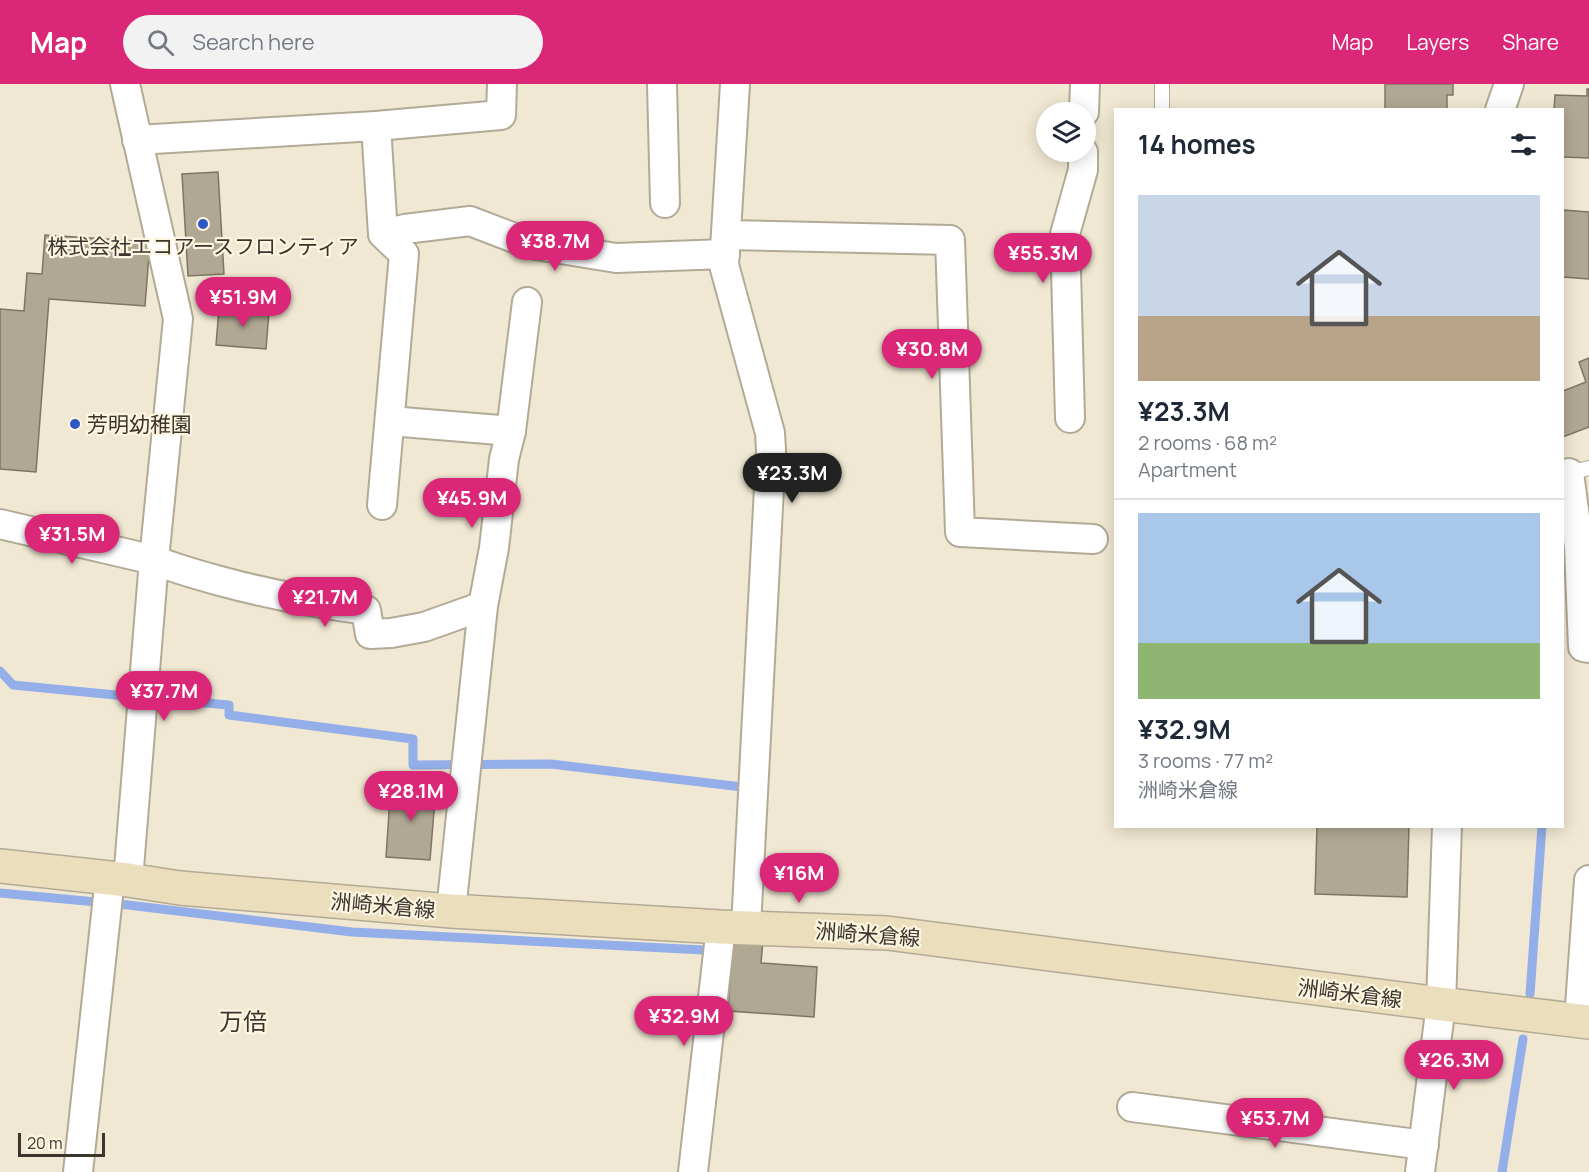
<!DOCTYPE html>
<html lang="en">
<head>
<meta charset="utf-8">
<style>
	:root { --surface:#fff; --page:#f2f2f3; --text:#1f2937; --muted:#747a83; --line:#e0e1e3; --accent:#db2777 }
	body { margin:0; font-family:Manrope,"Noto Sans JP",sans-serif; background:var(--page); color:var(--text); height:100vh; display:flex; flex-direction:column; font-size:22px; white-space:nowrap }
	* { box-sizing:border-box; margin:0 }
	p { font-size:20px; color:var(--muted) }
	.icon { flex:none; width:33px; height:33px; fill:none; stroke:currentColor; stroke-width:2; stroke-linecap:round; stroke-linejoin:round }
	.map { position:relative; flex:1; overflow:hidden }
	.details { position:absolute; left:1114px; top:24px; width:450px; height:720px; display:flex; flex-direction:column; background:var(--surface); border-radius:0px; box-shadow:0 3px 15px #0003 }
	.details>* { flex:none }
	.fabs { position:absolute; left:1036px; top:18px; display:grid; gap:12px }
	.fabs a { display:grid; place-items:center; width:60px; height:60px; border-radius:50%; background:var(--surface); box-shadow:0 3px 15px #0003; font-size:30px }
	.scale { position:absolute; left:18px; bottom:15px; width:87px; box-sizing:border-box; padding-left:6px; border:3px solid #3a362e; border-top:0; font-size:16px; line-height:21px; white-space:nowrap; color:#3a362e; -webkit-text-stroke:4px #fef5e0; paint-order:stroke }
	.price { position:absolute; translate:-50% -51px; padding:0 14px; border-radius:21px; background:var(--accent); color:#fff; font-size:20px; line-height:39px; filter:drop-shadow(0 2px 3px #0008) }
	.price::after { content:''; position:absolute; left:50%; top:36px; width:18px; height:14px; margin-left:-9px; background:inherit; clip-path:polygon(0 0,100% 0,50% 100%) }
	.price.active { background:#222; color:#fff }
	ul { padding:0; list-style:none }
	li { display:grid; align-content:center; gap:12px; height:318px; padding:0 24px }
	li+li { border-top:2px solid var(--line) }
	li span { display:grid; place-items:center; height:186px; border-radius:0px; color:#555 }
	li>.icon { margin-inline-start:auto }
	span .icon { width:108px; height:108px; fill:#fffc; stroke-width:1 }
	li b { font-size:26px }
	h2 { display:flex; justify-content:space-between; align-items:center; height:72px; padding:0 24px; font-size:26px }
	header { display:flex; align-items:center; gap:36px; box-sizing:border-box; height:84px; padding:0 30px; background:var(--accent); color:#fff }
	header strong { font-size:28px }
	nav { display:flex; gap:33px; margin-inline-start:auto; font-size:21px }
	.search { width:420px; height:54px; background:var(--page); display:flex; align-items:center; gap:15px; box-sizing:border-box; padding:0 21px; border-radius:33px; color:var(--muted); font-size:22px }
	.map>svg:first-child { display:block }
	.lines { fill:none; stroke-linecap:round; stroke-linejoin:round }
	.stream { stroke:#93aee9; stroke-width:9 }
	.building { fill:#b1a894; stroke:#7d7562; stroke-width:1.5 }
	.lane-casing { stroke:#b3aa96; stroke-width:16 }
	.street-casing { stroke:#b3aa96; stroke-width:32 }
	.secondary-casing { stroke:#b3aa96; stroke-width:36 }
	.lane { stroke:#fff; stroke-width:14 }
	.street { stroke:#fff; stroke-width:28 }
	.secondary { stroke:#ebdebc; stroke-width:33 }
	.poi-dot { fill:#2d57c6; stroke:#fef5e0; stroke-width:2 }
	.labels { text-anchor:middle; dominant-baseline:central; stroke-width:4.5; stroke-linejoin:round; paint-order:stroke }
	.poi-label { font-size:21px; fill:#3a362e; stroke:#fef5e0 }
	.street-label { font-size:21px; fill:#3a362e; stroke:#fef5e0 }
	.quarter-label { font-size:24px; fill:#3a362e; stroke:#fef5e0 }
</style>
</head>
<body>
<header>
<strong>Map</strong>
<div class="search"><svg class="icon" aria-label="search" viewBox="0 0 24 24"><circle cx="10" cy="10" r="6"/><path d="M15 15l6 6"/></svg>Search here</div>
<nav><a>Map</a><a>Layers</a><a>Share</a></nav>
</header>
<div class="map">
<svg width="1589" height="1088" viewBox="0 0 1589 1088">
	<rect width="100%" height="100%" fill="#f1e8d3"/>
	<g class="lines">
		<g class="stream">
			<path d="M0 587 13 601 126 612"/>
			<path d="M160 615 229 621V631L413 655V681L551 680 742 703"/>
			<path d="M0 809 128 821 352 848 704 866"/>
			<path d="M1530 910 1542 742"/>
			<path d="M1502 1088 1523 955"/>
		</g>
	</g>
	<g class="building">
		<path d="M1385 0H1453V11H1447V26H1385Z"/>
		<path d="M1587 5H1589V74L1563 73V26H1554L1555 11 1587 12Z"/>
		<path d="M218 88 224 190 188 192 182 90Z"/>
		<path d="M1563 126 1589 128V195L1563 193Z"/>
		<path d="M45 151 150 158 145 222 49 215 36 388 0 385V225L24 227 27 189 42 190Z"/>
		<path d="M219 224 269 228 266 265 216 261Z"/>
		<path d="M1589 274V343L1563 353V307L1586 298 1579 278Z"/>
		<path d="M391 699 436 703 430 776 386 773Z"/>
		<path d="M1317 742H1409L1407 813 1315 810Z"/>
		<path d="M733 854 763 856 761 879 817 883 814 933 728 927Z"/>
	</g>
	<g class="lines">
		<g class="lane-casing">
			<g id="lane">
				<path d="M1162 26V0"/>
				<path d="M1569 389 1589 384"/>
			</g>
		</g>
		<g class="street-casing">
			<g id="street">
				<path d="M125 0 178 235 154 476 128 796"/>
				<path d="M662 0 665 119"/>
				<path d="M735 0 724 181 770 349 771 366 746 843"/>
				<path d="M1500 26 1509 0"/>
				<path d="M1084 28 1085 0"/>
				<path d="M376 42 383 150 404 170 382 421"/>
				<path d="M137 56 376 42 501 31 502 0"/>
				<path d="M383 150 405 145 470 137 530 160 616 174 725 170"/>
				<path d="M726 151 950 156 960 448 1093 455"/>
				<path d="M1070 334 1065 150 1083 86V68"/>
				<path d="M390 337 511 347"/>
				<path d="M1563 390 1569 389 1579 463 1583 563 1589 564"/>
				<path d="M0 440 154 476C176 485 198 491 220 497 268 510 316 519 366 526L370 550 391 549 424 543 483 522"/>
				<path d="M451 827 483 522 494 464 504 375 511 347 527 218"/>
				<path d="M1579 936 1589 796"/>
				<path d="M1132 1023 1424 1061"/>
				<path d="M78 1088 110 794"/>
				<path d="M693 1088 721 843"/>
				<path d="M1420 1088 1441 920 1447 742"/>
			</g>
		</g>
		<g class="secondary-casing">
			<path id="secondary" d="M0 782 128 796 180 804 451 827 721 843 887 849 1441 920 1589 938"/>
		</g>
		<use href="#lane" class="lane"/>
		<use href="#street" class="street"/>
		<use href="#secondary" class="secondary"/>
	</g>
	<g class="poi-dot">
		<circle cx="203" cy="140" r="6"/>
		<circle cx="75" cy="340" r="6"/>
	</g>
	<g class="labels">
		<g class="poi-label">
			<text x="203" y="162">株式会社エコアースフロンティア</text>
			<text x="87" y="340" text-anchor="start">芳明幼稚園</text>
		</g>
		<g class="street-label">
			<text transform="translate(383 821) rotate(5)">洲崎米倉線</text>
			<text transform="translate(868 850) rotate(4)">洲崎米倉線</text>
			<text transform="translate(1350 909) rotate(7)">洲崎米倉線</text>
		</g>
		<g class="quarter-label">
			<text x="243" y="936">万倍</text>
		</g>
	</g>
</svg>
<div class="fabs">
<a><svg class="icon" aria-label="layers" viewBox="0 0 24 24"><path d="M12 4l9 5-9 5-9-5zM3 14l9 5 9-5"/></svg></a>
</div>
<div class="scale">20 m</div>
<b class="price" style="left:555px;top:188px">¥38.7M</b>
<b class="price" style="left:1043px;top:200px">¥55.3M</b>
<b class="price" style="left:243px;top:244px">¥51.9M</b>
<b class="price" style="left:932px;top:296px">¥30.8M</b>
<b class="price active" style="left:792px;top:420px">¥23.3M</b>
<b class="price" style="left:472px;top:445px">¥45.9M</b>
<b class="price" style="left:72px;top:481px">¥31.5M</b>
<b class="price" style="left:325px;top:544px">¥21.7M</b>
<b class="price" style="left:164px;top:638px">¥37.7M</b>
<b class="price" style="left:411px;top:738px">¥28.1M</b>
<b class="price" style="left:799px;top:820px">¥16M</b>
<b class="price" style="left:684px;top:963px">¥32.9M</b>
<b class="price" style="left:1454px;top:1007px">¥26.3M</b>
<b class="price" style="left:1275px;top:1065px">¥53.7M</b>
<section class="details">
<h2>14 homes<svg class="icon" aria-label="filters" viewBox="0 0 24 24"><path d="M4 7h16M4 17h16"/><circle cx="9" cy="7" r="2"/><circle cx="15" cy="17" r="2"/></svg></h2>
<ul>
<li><span style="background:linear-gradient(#c9d6e8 65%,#b9a48a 0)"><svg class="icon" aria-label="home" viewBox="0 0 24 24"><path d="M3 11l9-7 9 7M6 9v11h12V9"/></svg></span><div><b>¥23.3M</b><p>2 rooms · 68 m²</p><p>Apartment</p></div></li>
<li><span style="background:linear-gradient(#a9c7e8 70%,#8fb573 0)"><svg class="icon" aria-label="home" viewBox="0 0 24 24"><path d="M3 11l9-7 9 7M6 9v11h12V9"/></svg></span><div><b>¥32.9M</b><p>3 rooms · 77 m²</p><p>洲崎米倉線</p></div></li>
</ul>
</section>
</div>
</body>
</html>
